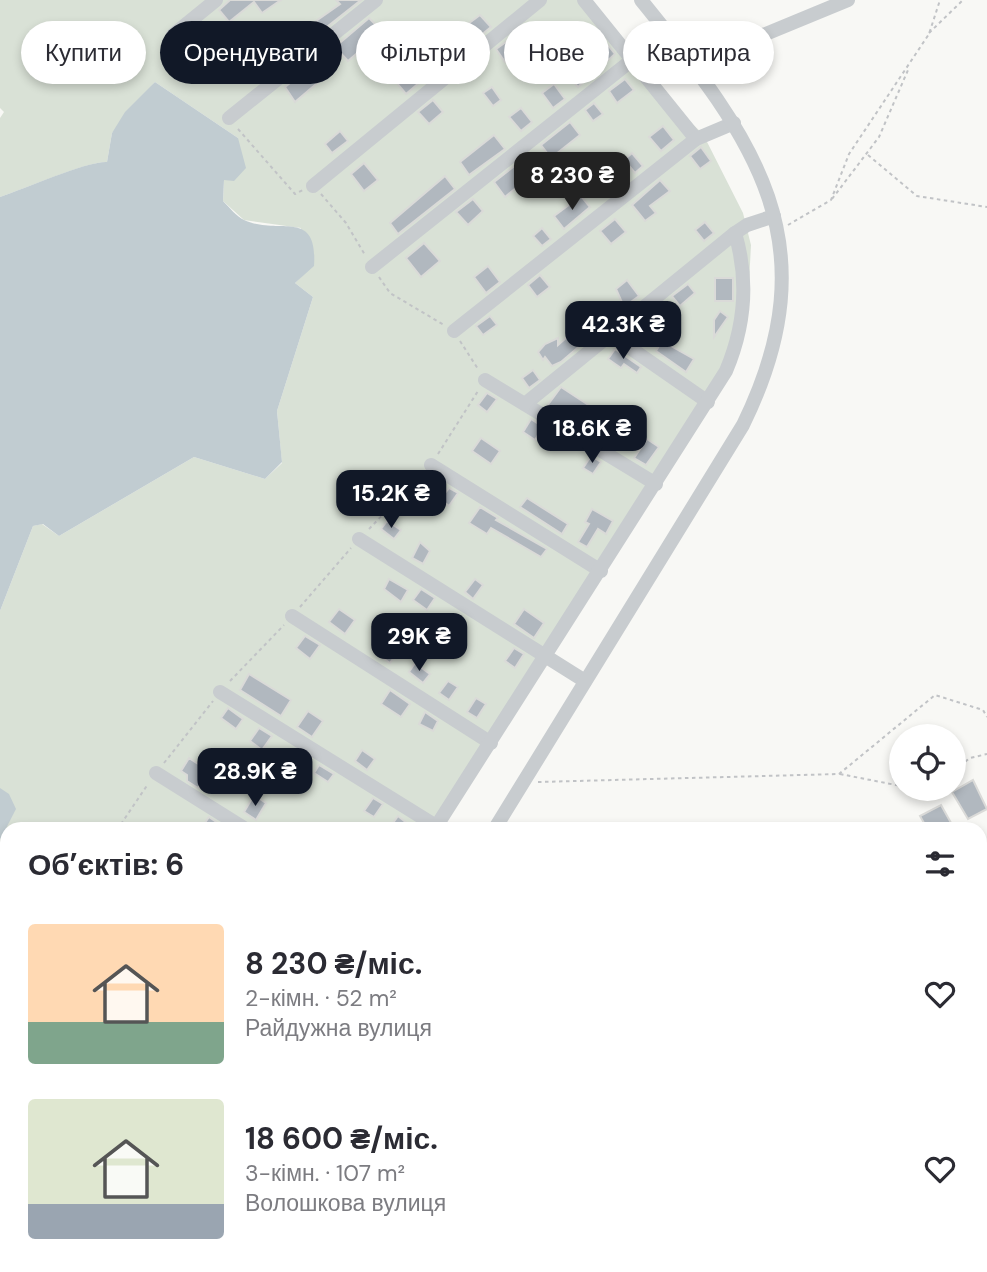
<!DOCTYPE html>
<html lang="uk">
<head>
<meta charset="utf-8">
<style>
	:root { --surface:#fff; --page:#f2f2f3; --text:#2b2b33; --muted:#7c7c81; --accent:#111827 }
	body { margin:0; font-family:"DM Sans",sans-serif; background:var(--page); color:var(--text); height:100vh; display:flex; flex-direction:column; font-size:26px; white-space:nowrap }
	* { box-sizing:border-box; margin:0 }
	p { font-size:23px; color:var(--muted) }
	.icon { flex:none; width:38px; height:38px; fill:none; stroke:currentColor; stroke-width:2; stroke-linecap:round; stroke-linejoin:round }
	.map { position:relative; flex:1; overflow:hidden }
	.drawer { position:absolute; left:0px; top:822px; width:987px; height:450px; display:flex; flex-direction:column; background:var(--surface); border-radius:21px 21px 0 0; box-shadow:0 4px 10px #0003 }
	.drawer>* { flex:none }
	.guide { position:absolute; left:21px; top:21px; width:945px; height:63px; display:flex; gap:14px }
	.tools { position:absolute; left:889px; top:724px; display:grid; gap:14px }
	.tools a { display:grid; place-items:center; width:77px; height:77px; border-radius:50%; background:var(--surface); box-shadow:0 4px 10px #0003; font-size:35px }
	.price { position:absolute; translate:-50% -60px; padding:0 16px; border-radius:14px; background:var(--accent); color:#fff; font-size:23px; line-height:46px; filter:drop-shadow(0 2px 4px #0008) }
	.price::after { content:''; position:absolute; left:50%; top:42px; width:21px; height:16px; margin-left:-10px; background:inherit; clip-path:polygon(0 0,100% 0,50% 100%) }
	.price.active { background:#222; color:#fff }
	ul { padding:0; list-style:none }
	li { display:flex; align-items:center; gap:21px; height:175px; padding:0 28px }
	li span { display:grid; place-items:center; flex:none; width:196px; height:140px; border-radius:7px; color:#555 }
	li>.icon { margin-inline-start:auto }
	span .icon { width:84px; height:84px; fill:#fffc; stroke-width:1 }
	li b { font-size:30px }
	h2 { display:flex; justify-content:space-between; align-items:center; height:84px; padding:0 28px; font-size:30px }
	.pill { padding:0 24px; border-radius:32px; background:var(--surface); box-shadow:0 4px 10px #0003; font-size:24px; line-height:63px }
	.pill.active { background:var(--accent); color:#fff }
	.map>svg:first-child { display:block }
	.green { fill:#d9e1d6 }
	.water { fill:#c1ccd1 }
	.building { fill:#b1b8bf; stroke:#dadad8; stroke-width:2 }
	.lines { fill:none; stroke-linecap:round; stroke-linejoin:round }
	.path { stroke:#c1c3c6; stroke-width:2; stroke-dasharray:3.5 3.5; stroke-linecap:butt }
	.minor { stroke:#c8cccf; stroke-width:14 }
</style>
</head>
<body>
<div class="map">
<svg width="987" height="1272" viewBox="0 0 987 1272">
	<rect width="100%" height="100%" fill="#f8f8f5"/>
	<path class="green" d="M0 0H592L684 116 703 134 743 213 751 245 748 302 740 349 442 829 7 830V1101L0 1098V611L33 526 42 524 59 536 194 457 265 479 282 463 277 411 313 297 295 283 302 276 301 228 244 220 223 201 224 180 238 138 155 82 112 133 107 162C88 161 24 189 0 197V118L4 112 0 108Z"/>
	<g class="water">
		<path d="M155 82 238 138 246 168 234 181 224 180 223 201C229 207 237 217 244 220 279 236 318 207 314 266L295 283 313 297 277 411 282 462 265 479 194 457 59 536 43 524 33 526 0 611V197C24 189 87 161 107 162L112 133 125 112Z"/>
		<path d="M0 788 9 794 16 809 0 840Z"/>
		<path d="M0 1098 7 1101V1173L0 1169Z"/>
	</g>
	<g class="building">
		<path d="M230 0H281L262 13 254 2 229 22 219 10Z"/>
		<path d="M336 0H361L323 30 316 21 340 4Z"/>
		<path d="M480 15 491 27 457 55 445 41Z"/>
		<path d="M369 18 379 28 374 32 377 36 348 61 335 47Z"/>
		<path d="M506 42 515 55 505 62 496 49Z"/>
		<path d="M607 44 615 54 578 87 565 72 580 60 583 64Z"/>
		<path d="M276 49 285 61 267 75 258 63Z"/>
		<path d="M319 60 329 73 295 102 285 87Z"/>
		<path d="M410 69 420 82 406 94 395 81Z"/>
		<path d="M625 79 634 90 617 103 609 91Z"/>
		<path d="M554 84 565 99 553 108 542 93Z"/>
		<path d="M492 87 501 100 493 106 483 93Z"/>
		<path d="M433 100 443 112 429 124 418 112Z"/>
		<path d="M594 103 603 114 593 121 585 110Z"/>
		<path d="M521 108 532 122 521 131 509 117Z"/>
		<path d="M570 122 580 135 551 158 541 145Z"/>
		<path d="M663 126 674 140 661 151 649 137Z"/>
		<path d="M340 131 348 141 332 153 325 144Z"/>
		<path d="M494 135 505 149 469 175 460 162Z"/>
		<path d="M701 147 711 161 700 169 690 156Z"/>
		<path d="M632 153 643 166 635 173 624 160Z"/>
		<path d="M364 163 378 180 364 191 351 174Z"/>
		<path d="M517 164 528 178 505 197 494 182Z"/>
		<path d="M612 170 622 183 613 189 604 176Z"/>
		<path d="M445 176 455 189 398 234 390 223Z"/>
		<path d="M660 180 670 191 650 206 656 213 645 221 632 205Z"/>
		<path d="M581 196 590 207 564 229 554 216Z"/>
		<path d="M473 199 483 211 468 225 456 212Z"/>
		<path d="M615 219 626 232 611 244 600 231Z"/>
		<path d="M705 222 714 233 704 241 695 230Z"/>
		<path d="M542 228 551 239 542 246 533 236Z"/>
		<path d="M424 243 440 261 421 277 406 258Z"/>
		<path d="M488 266 500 282 486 293 474 277Z"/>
		<path d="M540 275 550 287 537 297 528 285Z"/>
		<rect x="715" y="278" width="18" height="23"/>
		<path d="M627 280 639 296 624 307 616 289Z"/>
		<path d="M688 284 695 293 680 306 672 296Z"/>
		<path d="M600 308 610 320 561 362 552 366 545 357 543 360 538 352 545 344 558 338V345Z"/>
		<path d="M720 311 728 317 714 337V320Z"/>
		<path d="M490 316 497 325 483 335 476 326Z"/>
		<path d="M662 341 694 359 686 372 656 351Z"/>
		<path d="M615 349 641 367 637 373 624 364 621 368 608 359Z"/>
		<path d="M533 370 540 380 529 388 522 378Z"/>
		<path d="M561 387 596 410 586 424 570 414 567 418 547 406Z"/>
		<path d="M487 393 497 399 487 412 478 405Z"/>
		<path d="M531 419 543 427 535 440 523 432Z"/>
		<path d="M613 422 624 429 612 446 602 440Z"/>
		<path d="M481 438 500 451 491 464 472 451Z"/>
		<path d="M647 439 659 447 646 465 634 458Z"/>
		<path d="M591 456 601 462 593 474 583 468Z"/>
		<path d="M449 488 458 493 449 506 440 499Z"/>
		<path d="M527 498 568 524 562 534 520 507Z"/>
		<path d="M480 507 498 518 496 520 547 549 541 557 491 528 487 534 469 523Z"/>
		<path d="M592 509 613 521 606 534 598 529 587 547 578 542 589 524 585 522Z"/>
		<path d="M387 521 401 530 394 539 381 529Z"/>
		<path d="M420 542 430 551 423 564 412 558Z"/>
		<path d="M389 579 408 590 401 602 384 589Z"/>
		<path d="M475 579 483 585 473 599 465 592Z"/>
		<path d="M421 589 435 598 427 610 413 600Z"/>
		<path d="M339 609 355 620 345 634 329 622Z"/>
		<path d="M524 609 544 623 534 638 514 624Z"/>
		<path d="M305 636 320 645 310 659 296 648Z"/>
		<path d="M390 643 399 650 390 663 380 656Z"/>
		<path d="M514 648 524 654 515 668 505 661Z"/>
		<path d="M415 663 430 674 423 683 409 672Z"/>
		<path d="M249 674 291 700 281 716 240 690Z"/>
		<path d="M448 681 458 687 449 700 439 693Z"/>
		<path d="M390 690 410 704 401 717 381 704Z"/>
		<path d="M476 698 486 704 477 718 467 712Z"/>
		<path d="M228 708 243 719 236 729 221 718Z"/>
		<path d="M308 711 323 721 312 737 297 727Z"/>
		<path d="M425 712 438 721 433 731 419 724Z"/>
		<path d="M259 728 272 736 262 750 250 741Z"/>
		<path d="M362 750 375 759 367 770 355 761Z"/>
		<path d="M189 758 209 771 198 788 187 781V775L181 771Z"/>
		<path d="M319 765 334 774 328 782 314 773Z"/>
		<path d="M973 780 987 809 968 819 952 792Z"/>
		<path d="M254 795 266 803 256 820 244 812Z"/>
		<path d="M373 798 383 804 374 817 364 811Z"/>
		<path d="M941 805 955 830H928L920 816Z"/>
		<path d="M398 816 408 824 404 830H388Z"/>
		<path d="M209 817 228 830H200Z"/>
	</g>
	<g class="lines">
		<g class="path">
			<path d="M929 33 963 0"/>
			<path d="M238 129 295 194 303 190"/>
			<path d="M868 155 917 196 987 207"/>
			<path d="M321 194 346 223 365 255"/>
			<path d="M832 199 879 137 908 70"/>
			<path d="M788 225 831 200 849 154 929 34 940 0"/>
			<path d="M379 277 390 293 444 325"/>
			<path d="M460 341 478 369"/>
			<path d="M438 454 478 391"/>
			<path d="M369 529 421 475"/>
			<path d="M300 607 351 548"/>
			<path d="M230 681 284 625"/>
			<path d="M164 763 213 701"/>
			<path d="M954 770 970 758 987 754"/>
			<path d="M840 774 901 786"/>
			<path d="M538 782 839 774 935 695 983 710 987 717"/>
			<path d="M915 789H927"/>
			<path d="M117 830 148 784"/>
			<path d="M980 934 987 931"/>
			<path d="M481 1265 494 1272"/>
			<path d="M812 1265 837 1272"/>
			<path d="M762 1272 768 1265"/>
		</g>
		<g class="minor">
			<path d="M584 0 696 139"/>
			<path d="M173 35 216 0"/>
			<path d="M693 64 848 0"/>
			<path d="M229 118 376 0"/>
			<path d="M313 186 540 0"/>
			<path d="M372 267 632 60"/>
			<path d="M454 331 696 139 734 123"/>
			<path d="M610 334 708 402"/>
			<path d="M485 380 656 484"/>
			<path d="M525 404 735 233 747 225 774 216"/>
			<path d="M431 465 601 571"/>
			<path d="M359 539 585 681"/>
			<path d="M292 616 491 743"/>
			<path d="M220 692 436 826"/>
			<path d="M156 773 247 830"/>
			<path d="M434 830 726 371C745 326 749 280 735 233"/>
			<path d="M494 830 743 425C832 243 755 140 641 0"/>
			<path d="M0 943 7 947"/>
			<path d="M0 1068 7 1072"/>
			<path d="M216 1272 221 1265"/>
		</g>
	</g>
</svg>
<div class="tools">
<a><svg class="icon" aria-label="locate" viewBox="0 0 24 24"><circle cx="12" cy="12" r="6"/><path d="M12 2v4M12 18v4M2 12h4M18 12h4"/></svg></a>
</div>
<b class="price active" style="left:572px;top:212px">8 230 ₴</b>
<b class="price" style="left:623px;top:361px">42.3K ₴</b>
<b class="price" style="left:592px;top:465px">18.6K ₴</b>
<b class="price" style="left:391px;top:530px">15.2K ₴</b>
<b class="price" style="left:419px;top:673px">29K ₴</b>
<b class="price" style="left:255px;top:808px">28.9K ₴</b>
<div class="guide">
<a class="pill">Купити</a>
<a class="pill active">Орендувати</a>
<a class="pill">Фільтри</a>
<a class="pill">Нове</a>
<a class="pill">Квартира</a>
</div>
<section class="drawer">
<h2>Об’єктів: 6<svg class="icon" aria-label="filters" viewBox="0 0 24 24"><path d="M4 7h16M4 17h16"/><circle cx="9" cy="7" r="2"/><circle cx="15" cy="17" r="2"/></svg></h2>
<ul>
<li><span style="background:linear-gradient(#ffd9b3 70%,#7fa58c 0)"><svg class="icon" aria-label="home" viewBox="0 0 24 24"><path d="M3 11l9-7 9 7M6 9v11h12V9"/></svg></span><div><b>8 230 ₴/міс.</b><p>2-кімн. · 52 m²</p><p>Райдужна вулиця</p></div><svg class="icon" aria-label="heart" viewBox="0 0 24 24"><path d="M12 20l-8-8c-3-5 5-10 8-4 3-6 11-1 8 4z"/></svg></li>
<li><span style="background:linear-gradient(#dfe7d0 75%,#9aa5b1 0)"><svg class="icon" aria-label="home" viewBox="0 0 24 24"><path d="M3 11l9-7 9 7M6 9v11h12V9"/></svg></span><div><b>18 600 ₴/міс.</b><p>3-кімн. · 107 m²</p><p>Волошкова вулиця</p></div><svg class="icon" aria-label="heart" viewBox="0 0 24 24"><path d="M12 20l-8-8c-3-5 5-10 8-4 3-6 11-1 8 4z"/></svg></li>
</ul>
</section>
</div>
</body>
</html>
